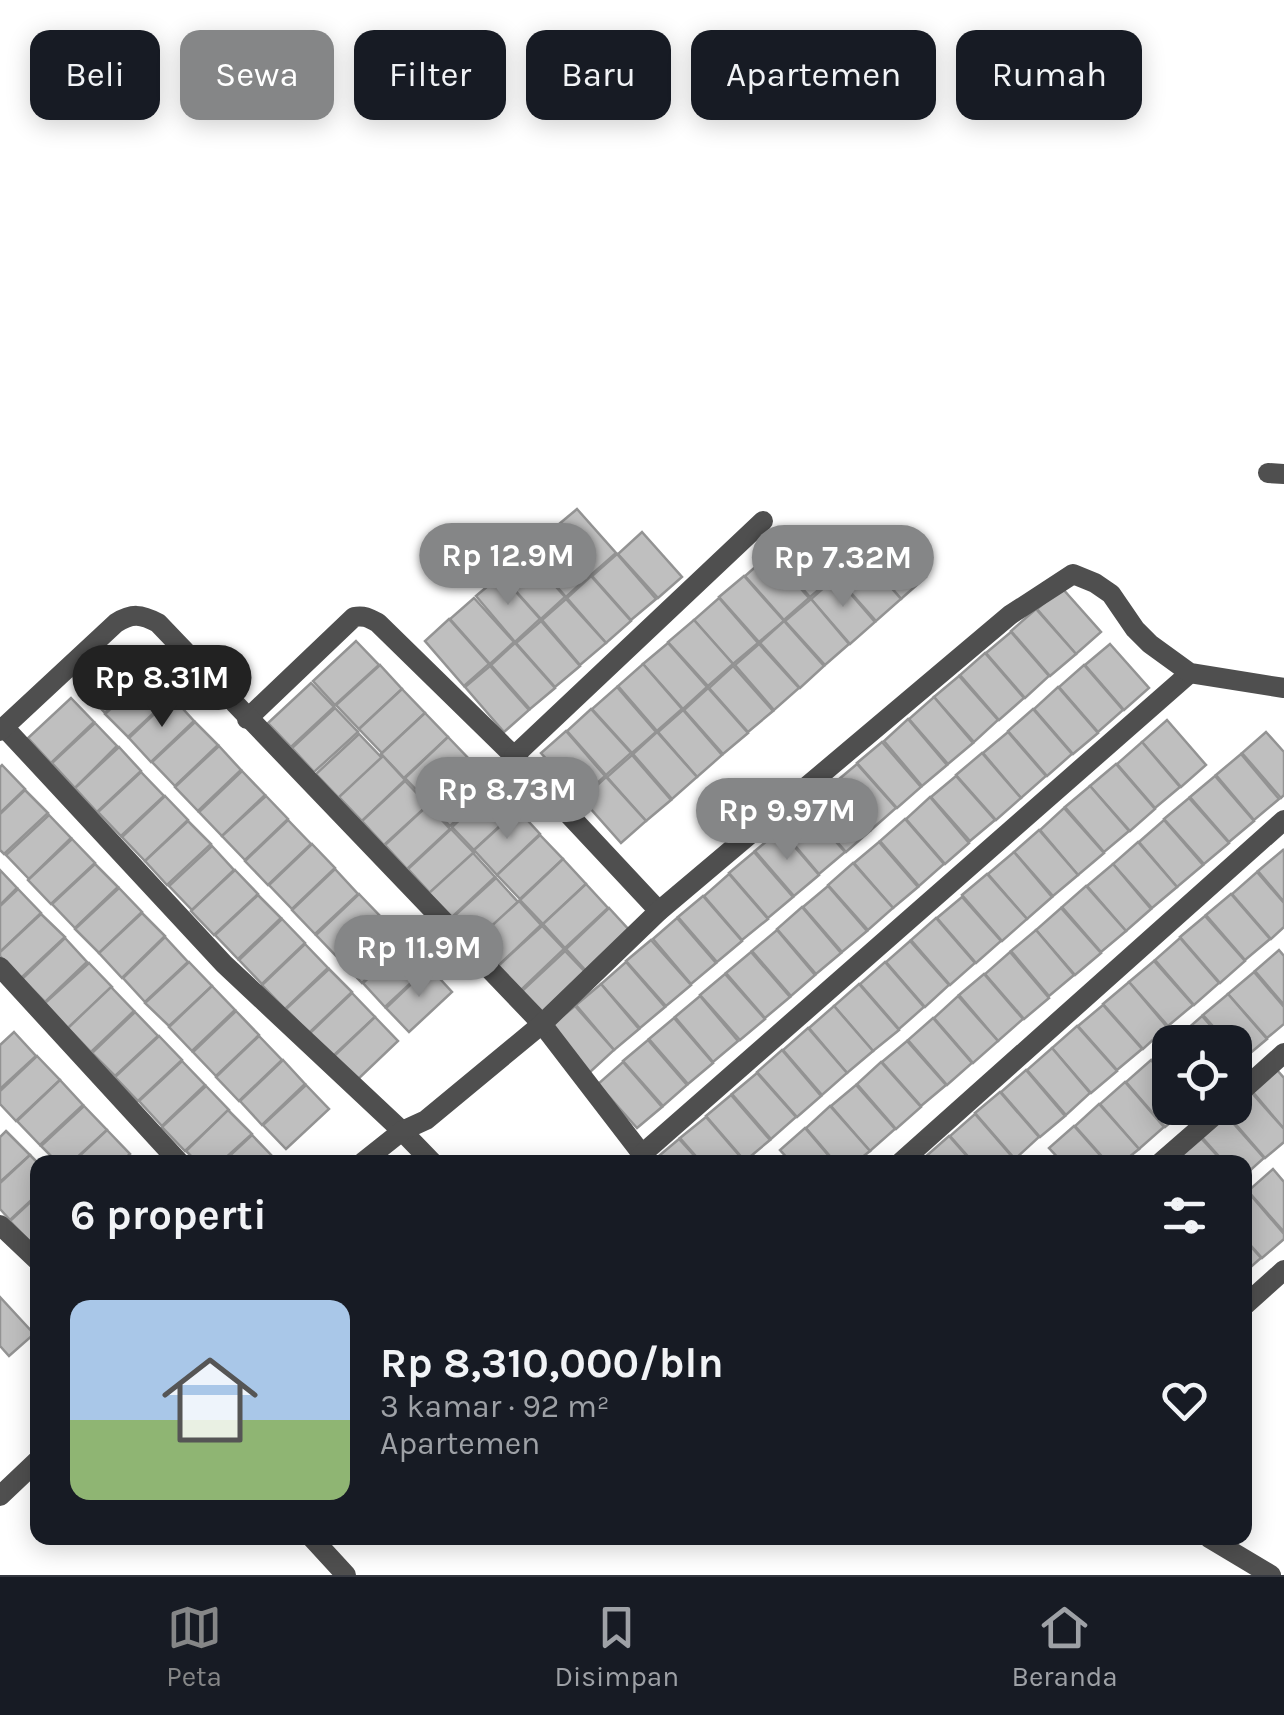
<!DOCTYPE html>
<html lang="id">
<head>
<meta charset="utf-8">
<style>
	:root { --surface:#171b24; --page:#242831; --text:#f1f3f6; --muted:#9ea1a6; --line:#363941; --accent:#858687 }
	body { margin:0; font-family:Karla,sans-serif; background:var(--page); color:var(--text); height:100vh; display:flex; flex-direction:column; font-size:38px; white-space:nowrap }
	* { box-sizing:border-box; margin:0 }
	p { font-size:32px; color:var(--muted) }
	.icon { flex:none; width:55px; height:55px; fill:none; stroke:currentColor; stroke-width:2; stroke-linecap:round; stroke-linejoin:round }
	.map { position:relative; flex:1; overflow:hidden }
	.panel { position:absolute; left:30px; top:1155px; width:1222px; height:390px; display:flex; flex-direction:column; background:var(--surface); border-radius:20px; box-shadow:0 5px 25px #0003 }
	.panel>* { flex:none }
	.top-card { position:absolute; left:30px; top:30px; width:1225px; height:90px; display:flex; gap:20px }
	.controls { position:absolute; left:1152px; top:1025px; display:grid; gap:20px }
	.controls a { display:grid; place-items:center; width:100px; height:100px; border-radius:20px; background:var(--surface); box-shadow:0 5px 25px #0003; font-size:50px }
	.price { position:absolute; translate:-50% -85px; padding:0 22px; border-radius:35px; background:var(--accent); color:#fff; font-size:32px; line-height:65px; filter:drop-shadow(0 2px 5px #0008) }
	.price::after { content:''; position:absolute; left:50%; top:60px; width:30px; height:22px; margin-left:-15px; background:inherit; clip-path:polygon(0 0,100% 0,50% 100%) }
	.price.active { background:#222; color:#fff }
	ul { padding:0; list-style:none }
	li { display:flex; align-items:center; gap:30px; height:250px; padding:0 40px }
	li span { display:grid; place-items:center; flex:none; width:280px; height:200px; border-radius:20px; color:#555 }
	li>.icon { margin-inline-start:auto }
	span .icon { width:120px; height:120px; fill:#fffc; stroke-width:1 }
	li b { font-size:42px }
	h2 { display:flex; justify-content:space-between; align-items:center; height:120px; padding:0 40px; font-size:42px }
	.tag { padding:0 35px; border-radius:20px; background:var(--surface); box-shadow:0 5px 25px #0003; font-size:35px; line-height:90px }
	.tag.active { background:var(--accent); color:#fff }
	.tab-bar { display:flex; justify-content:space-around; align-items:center; height:140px; border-top:2px solid var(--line); background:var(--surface); font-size:28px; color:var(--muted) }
	.tab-bar a { display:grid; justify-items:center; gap:5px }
	.tab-bar .active { color:var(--accent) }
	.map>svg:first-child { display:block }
	.building { fill:#bfbfbf; stroke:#939393; stroke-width:2.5 }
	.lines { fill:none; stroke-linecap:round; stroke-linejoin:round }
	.street { stroke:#4f4f4f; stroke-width:20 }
</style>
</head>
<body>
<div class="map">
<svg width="1284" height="1575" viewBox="0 0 1284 1575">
	<rect width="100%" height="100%" fill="#fff"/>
	<g class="building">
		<path d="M577 509 616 553 591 575 552 530Z"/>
		<path d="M551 531 590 575 566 597 526 552Z"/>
		<path d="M795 531 835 576 810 597 771 553Z"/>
		<path d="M642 532 682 577 658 598 618 554Z"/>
		<path d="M887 533 926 577 901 599 862 554Z"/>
		<path d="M526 553 565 597 541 619 501 575Z"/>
		<path d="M617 554 656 599 631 620 592 576Z"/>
		<path d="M770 554 809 598 784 620 745 576Z"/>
		<path d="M862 554 901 599 876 621 836 576Z"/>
		<path d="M501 575 540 619 515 642 476 596Z"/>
		<path d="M591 576 631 621 606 643 567 598Z"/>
		<path d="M744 576 784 621 759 642 719 597Z"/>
		<path d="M836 577 875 622 850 644 811 599Z"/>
		<path d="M1062 588 1101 632 1076 654 1037 609Z"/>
		<path d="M474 598 514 642 490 664 450 619Z"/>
		<path d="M719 598 758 643 733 664 694 620Z"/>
		<path d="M566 599 606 643 580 665 542 620Z"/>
		<path d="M811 599 849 644 825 665 785 621Z"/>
		<path d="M1036 609 1076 654 1050 676 1011 631Z"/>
		<path d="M449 619 489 664 464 686 425 641Z"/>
		<path d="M694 620 733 664 708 686 668 642Z"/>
		<path d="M541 621 580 666 555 687 516 643Z"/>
		<path d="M784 621 824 666 800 688 760 643Z"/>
		<path d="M1011 632 1049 676 1025 698 986 653Z"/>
		<path d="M356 641 379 665 335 705 313 681Z"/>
		<path d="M515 643 555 688 530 709 491 665Z"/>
		<path d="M668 643 707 687 683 709 643 664Z"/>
		<path d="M759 644 799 688 774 710 735 665Z"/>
		<path d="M1110 644 1149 688 1124 710 1085 665Z"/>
		<path d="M125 648 148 672 105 713 82 688Z"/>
		<path d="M985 653 1024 698 999 720 960 675Z"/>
		<path d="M643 664 682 709 657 731 618 686Z"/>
		<path d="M380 665 402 689 359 729 336 705Z"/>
		<path d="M1084 665 1123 710 1098 732 1059 687Z"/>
		<path d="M490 666 529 710 504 732 465 687Z"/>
		<path d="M733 666 773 711 748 732 709 688Z"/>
		<path d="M149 673 171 697 128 737 105 714Z"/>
		<path d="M959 676 998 720 974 742 934 697Z"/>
		<path d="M311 683 334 707 291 747 268 723Z"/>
		<path d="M617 687 656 732 632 753 592 709Z"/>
		<path d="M1058 687 1098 733 1073 754 1034 709Z"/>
		<path d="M708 688 748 733 723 754 684 710Z"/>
		<path d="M402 689 425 713 382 753 359 729Z"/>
		<path d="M172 697 194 721 151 762 129 738Z"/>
		<path d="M934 697 973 743 948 764 909 719Z"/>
		<path d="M71 698 94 722 51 763 28 738Z"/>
		<path d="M335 708 358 732 314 772 292 748Z"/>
		<path d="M591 709 631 753 606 775 567 731Z"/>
		<path d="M1033 709 1072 754 1047 776 1008 731Z"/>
		<path d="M683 710 722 755 697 777 658 732Z"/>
		<path d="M425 713 448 737 404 778 381 754Z"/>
		<path d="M908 719 947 765 922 786 884 741Z"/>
		<path d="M1167 720 1206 765 1181 787 1142 742Z"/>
		<path d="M195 722 218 745 175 786 152 762Z"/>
		<path d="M95 723 117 746 75 788 52 763Z"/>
		<path d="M566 731 605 776 581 798 541 753Z"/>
		<path d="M657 732 697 777 672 799 633 754Z"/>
		<path d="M1008 732 1046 776 1021 798 983 753Z"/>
		<path d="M1266 732 1284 752V795L1281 798 1242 753Z"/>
		<path d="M359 734 382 758 339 798 316 774Z"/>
		<path d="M448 737 471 761 428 802 405 778Z"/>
		<path d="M882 742 921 787 897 808 857 763Z"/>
		<path d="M1142 742 1180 787 1155 808 1117 764Z"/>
		<path d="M219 746 241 770 198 811 175 787Z"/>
		<path d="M119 747 141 771 97 812 75 788Z"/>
		<path d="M982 753 1021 798 996 820 956 775Z"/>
		<path d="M1241 754 1279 799 1254 820 1216 775Z"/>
		<path d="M632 755 671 800 646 821 607 777Z"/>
		<path d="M383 756 405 780 362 821 339 797Z"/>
		<path d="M471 761 494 785 450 826 427 802Z"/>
		<path d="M857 764 896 808 871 830 832 785Z"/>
		<path d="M1116 764 1155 809 1130 831 1090 786Z"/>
		<path d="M2 765 25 789 0 813V767Z"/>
		<path d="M242 771 265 795 222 836 199 812Z"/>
		<path d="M141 772 164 796 121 836 98 812Z"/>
		<path d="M956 776 995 820 970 841 931 797Z"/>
		<path d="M1215 776 1254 821 1229 842 1190 797Z"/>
		<path d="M606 777 646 821 621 843 582 799Z"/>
		<path d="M405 781 428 805 384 845 362 821Z"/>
		<path d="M495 786 517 810 474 850 452 827Z"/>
		<path d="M831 786 870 831 846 852 806 807Z"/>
		<path d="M1090 786 1129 831 1104 852 1065 807Z"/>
		<path d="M25 790 48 813 4 854 0 850V814Z"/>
		<path d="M165 796 188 820 145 861 122 837Z"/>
		<path d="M266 796 288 819 245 860 222 836Z"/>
		<path d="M930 797 969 843 945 864 906 819Z"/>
		<path d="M1189 798 1229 843 1204 864 1164 819Z"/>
		<path d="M428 805 450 829 407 869 385 845Z"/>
		<path d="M806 808 845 852 819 874 781 829Z"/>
		<path d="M1064 808 1104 853 1078 875 1040 830Z"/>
		<path d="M518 810 540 834 497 875 474 850Z"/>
		<path d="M49 815 71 838 29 879 6 855Z"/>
		<path d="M905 819 944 864 919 886 880 841Z"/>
		<path d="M288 820 311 844 268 885 245 861Z"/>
		<path d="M1164 820 1203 865 1177 887 1139 842Z"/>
		<path d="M188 821 211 844 167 885 145 861Z"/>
		<path d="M451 829 474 853 430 893 408 869Z"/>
		<path d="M780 830 819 875 794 896 755 851Z"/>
		<path d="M1039 830 1078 875 1053 896 1014 852Z"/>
		<path d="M540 835 563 859 520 899 497 875Z"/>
		<path d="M72 839 95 863 51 904 28 880Z"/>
		<path d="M879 842 918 887 893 908 854 863Z"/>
		<path d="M1138 842 1177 887 1152 908 1113 864Z"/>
		<path d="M312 844 335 868 292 909 269 885Z"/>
		<path d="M212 846 234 870 192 910 169 886Z"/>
		<path d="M1283 850 1284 852V902L1258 871Z"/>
		<path d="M754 852 793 897 768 918 729 873Z"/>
		<path d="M1014 852 1052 897 1027 919 988 874Z"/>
		<path d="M473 853 495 877 452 917 429 893Z"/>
		<path d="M563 859 586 884 543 924 520 900Z"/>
		<path d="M853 863 893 908 868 930 828 885Z"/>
		<path d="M95 864 118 887 75 928 52 904Z"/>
		<path d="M1113 864 1151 909 1126 931 1087 886Z"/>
		<path d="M335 869 358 894 315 934 292 910Z"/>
		<path d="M0 870 17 888 0 905Z"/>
		<path d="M235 870 258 894 214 935 191 911Z"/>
		<path d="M1257 872 1284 903V927L1271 939 1232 894Z"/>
		<path d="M729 874 768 919 742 940 704 896Z"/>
		<path d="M987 874 1027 919 1002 941 962 895Z"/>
		<path d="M496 878 518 902 475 942 452 918Z"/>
		<path d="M586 884 608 908 565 948 543 924Z"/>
		<path d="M828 886 867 931 842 952 803 907Z"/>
		<path d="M1086 886 1126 931 1101 952 1062 907Z"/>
		<path d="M119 888 142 912 99 953 75 929Z"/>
		<path d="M18 889 41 913 0 952V906Z"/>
		<path d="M359 894 382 918 339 959 316 935Z"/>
		<path d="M1231 894 1270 939 1245 960 1206 915Z"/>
		<path d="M258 895 281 918 238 959 215 935Z"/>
		<path d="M703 896 742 941 717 962 678 917Z"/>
		<path d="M962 897 1001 941 976 963 937 918Z"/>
		<path d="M519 901 541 925 498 966 475 941Z"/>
		<path d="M802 907 841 953 816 974 777 929Z"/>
		<path d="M609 908 631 932 588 973 566 949Z"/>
		<path d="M1061 908 1101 953 1075 975 1036 930Z"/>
		<path d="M142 913 165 936 122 978 99 953Z"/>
		<path d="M41 914 65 937 21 978 0 956V952Z"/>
		<path d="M1205 916 1245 961 1220 983 1180 937Z"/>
		<path d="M383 918 405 942 362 983 339 959Z"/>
		<path d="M677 918 716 963 691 984 653 939Z"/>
		<path d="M936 918 975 963 950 985 911 940Z"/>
		<path d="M282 919 305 943 262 984 239 960Z"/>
		<path d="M542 926 564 949 521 990 498 966Z"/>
		<path d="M777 930 815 975 791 996 752 951Z"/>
		<path d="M1036 930 1074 975 1049 996 1011 951Z"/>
		<path d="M165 937 188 962 145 1002 123 978Z"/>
		<path d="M65 938 87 962 45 1002 22 979Z"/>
		<path d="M1180 938 1219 983 1194 1005 1155 960Z"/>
		<path d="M651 940 691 985 666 1006 626 961Z"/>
		<path d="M910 941 949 985 925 1007 886 962Z"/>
		<path d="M406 943 428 967 385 1007 363 983Z"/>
		<path d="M305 944 328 968 285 1009 262 985Z"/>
		<path d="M1279 950 1284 956V1005L1255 971Z"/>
		<path d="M565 951 588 975 544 1015 522 991Z"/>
		<path d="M751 952 790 997 765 1018 726 973Z"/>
		<path d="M1010 952 1049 998 1024 1019 985 974Z"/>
		<path d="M1154 961 1193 1005 1168 1026 1129 982Z"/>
		<path d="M189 962 212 986 169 1026 145 1003Z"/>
		<path d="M626 962 665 1007 640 1028 601 984Z"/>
		<path d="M885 962 924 1007 899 1029 860 984Z"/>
		<path d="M89 963 112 987 68 1028 45 1003Z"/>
		<path d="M429 967 452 992 409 1032 386 1008Z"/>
		<path d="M329 969 352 992 309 1033 286 1009Z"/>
		<path d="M1254 972 1284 1007V1024L1267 1038 1228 994Z"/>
		<path d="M725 974 765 1019 740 1040 700 995Z"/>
		<path d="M984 974 1023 1019 998 1041 959 995Z"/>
		<path d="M1129 982 1167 1027 1143 1049 1103 1004Z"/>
		<path d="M601 984 639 1029 614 1050 576 1005Z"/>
		<path d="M859 984 899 1030 873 1051 834 1006Z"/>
		<path d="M212 986 235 1010 192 1051 169 1027Z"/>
		<path d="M111 987 134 1011 91 1052 68 1028Z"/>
		<path d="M352 993 375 1017 332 1057 309 1034Z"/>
		<path d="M1228 994 1267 1039 1242 1060 1235 1052V1042H1227L1203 1015Z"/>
		<path d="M700 996 738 1041 713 1062 675 1017Z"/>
		<path d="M958 996 998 1041 973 1063 934 1018Z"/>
		<path d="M1103 1005 1142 1049 1117 1070 1078 1026Z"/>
		<path d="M575 1006 614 1050 589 1073 549 1027Z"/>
		<path d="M834 1006 873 1051 847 1073 809 1028Z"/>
		<path d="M236 1011 259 1035 216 1076 193 1052Z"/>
		<path d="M135 1012 158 1036 115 1076 92 1053Z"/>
		<path d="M1202 1016 1225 1042H1181L1177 1038Z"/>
		<path d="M375 1017 398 1041 355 1082 332 1058Z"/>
		<path d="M674 1018 713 1063 688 1084 649 1039Z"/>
		<path d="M933 1018 972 1063 947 1085 908 1040Z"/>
		<path d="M1077 1026 1117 1071 1091 1093 1052 1048Z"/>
		<path d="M808 1028 847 1073 822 1095 783 1050Z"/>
		<path d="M14 1032 36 1056 0 1089V1045Z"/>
		<path d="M159 1036 182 1060 138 1101 115 1077Z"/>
		<path d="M259 1036 282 1060 239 1101 216 1077Z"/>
		<path d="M648 1040 687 1085 663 1106 623 1061Z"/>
		<path d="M907 1041 946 1085 921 1106 882 1062Z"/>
		<path d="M1170 1044V1081L1152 1060Z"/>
		<path d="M1052 1048 1090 1093 1066 1115 1027 1070Z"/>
		<path d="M782 1050 821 1096 797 1117 757 1072Z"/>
		<path d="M37 1056 60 1080 16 1121 0 1104V1091Z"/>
		<path d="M283 1060 305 1084 262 1125 240 1101Z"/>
		<path d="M1151 1060 1170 1082V1108H1188L1165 1127 1126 1082Z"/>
		<path d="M182 1061 205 1085 162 1126 139 1101Z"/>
		<path d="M623 1062 662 1107 637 1128 598 1084Z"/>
		<path d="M881 1062 921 1107 896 1129 857 1084Z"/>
		<path d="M1026 1070 1065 1116 1040 1137 1001 1092Z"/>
		<path d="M1277 1070 1284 1078V1129L1252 1091Z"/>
		<path d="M757 1073 796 1117 771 1139 732 1094Z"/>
		<path d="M60 1080 83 1105 40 1145 17 1121Z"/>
		<path d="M1125 1082 1164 1127 1139 1149 1100 1104Z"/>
		<path d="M306 1085 329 1109 286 1149 263 1125Z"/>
		<path d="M856 1085 895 1129 870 1151 831 1106Z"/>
		<path d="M206 1086 229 1110 185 1151 162 1127Z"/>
		<path d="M1000 1092 1039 1137 1015 1159 975 1113Z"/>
		<path d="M1251 1092 1284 1129V1142L1265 1158 1226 1113Z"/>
		<path d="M731 1095 770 1140 745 1161 706 1116Z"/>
		<path d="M1099 1104 1139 1149 1123 1162H1107L1075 1126Z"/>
		<path d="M84 1106 107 1130 72 1162H57L41 1146Z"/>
		<path d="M830 1106 870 1151 856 1162H835L806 1128Z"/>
		<path d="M228 1110 252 1134 221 1162H197L186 1151Z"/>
		<path d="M975 1114 1014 1159 1010 1162H973L950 1136Z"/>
		<path d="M1225 1114 1264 1158 1245 1175V1162H1224L1200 1135Z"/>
		<path d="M706 1117 744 1161 743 1162H701L680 1138Z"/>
		<path d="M1074 1126 1106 1162H1062L1049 1148Z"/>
		<path d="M805 1128 834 1162H791L780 1150Z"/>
		<path d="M107 1130 130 1154 121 1162H73Z"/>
		<path d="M6 1131 30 1155 0 1182V1137Z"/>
		<path d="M252 1135 275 1159 271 1162H223Z"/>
		<path d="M949 1136 972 1162H928L924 1158Z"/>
		<path d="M1199 1136 1223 1162H1180L1175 1157Z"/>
		<path d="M679 1139 700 1162H656L654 1160Z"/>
		<path d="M30 1155 38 1163V1194L10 1220 0 1209V1183Z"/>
		<path d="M1273 1169 1284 1182V1232L1248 1191Z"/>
		<path d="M1248 1192 1284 1234V1239L1262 1258 1245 1239V1194Z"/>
		<path d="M38 1195V1240L33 1245 10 1221Z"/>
		<path d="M1245 1240 1261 1258 1245 1272Z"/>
		<path d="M0 1297 34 1334 9 1356 0 1346Z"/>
	</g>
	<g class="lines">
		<g class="street">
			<path d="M1268 473 1284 474"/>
			<path d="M247 719 354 617C364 615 369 618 378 623L514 756 659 911"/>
			<path d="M4 727 224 964 402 1131 432 1162"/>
			<path d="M0 731 116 623C132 613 141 614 158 623L542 1024 648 1162"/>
			<path d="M514 756 763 521"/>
			<path d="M0 967 179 1162"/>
			<path d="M1235 1097 1284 1053"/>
			<path d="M641 1155 1190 673"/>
			<path d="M363 1162 402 1131 426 1120 542 1024 659 911 1010 615 1073 574 1095 583 1111 594 1135 629 1150 644 1190 673 1284 688"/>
			<path d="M901 1162 1284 820"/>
			<path d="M1161 1162 1223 1108"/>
			<path d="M0 1225 38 1261"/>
			<path d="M1245 1305 1284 1270"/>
			<path d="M0 1496 38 1460"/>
			<path d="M312 1538 346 1575"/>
			<path d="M1209 1538 1271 1575"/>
		</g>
	</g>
</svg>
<div class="controls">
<a><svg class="icon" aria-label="locate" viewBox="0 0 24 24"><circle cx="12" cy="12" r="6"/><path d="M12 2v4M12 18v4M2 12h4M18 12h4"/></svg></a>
</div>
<b class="price" style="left:508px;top:608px">Rp 12.9M</b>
<b class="price" style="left:843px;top:610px">Rp 7.32M</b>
<b class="price active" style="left:162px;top:730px">Rp 8.31M</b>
<b class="price" style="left:507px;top:842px">Rp 8.73M</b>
<b class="price" style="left:787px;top:863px">Rp 9.97M</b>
<b class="price" style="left:419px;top:1000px">Rp 11.9M</b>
<div class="top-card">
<a class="tag">Beli</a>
<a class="tag active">Sewa</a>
<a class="tag">Filter</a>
<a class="tag">Baru</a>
<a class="tag">Apartemen</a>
<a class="tag">Rumah</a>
</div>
<section class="panel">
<h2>6 properti<svg class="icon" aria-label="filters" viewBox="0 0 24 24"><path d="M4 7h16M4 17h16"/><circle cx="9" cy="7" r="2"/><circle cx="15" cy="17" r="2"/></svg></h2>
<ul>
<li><span style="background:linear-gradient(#a9c7e8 60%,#8fb573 0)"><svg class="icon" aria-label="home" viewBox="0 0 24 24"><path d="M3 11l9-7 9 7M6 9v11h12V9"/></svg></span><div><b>Rp 8,310,000/bln</b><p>3 kamar · 92 m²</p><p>Apartemen</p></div><svg class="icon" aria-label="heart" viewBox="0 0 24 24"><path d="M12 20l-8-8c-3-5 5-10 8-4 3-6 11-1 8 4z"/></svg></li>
</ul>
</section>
</div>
<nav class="tab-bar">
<a class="active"><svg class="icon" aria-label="map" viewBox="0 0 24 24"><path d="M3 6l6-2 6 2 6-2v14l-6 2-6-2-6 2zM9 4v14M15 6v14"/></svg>Peta</a>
<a><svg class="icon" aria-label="saved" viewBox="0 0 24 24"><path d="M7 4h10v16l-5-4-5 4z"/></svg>Disimpan</a>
<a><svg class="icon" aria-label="home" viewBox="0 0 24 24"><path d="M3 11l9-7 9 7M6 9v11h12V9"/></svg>Beranda</a>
</nav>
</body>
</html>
